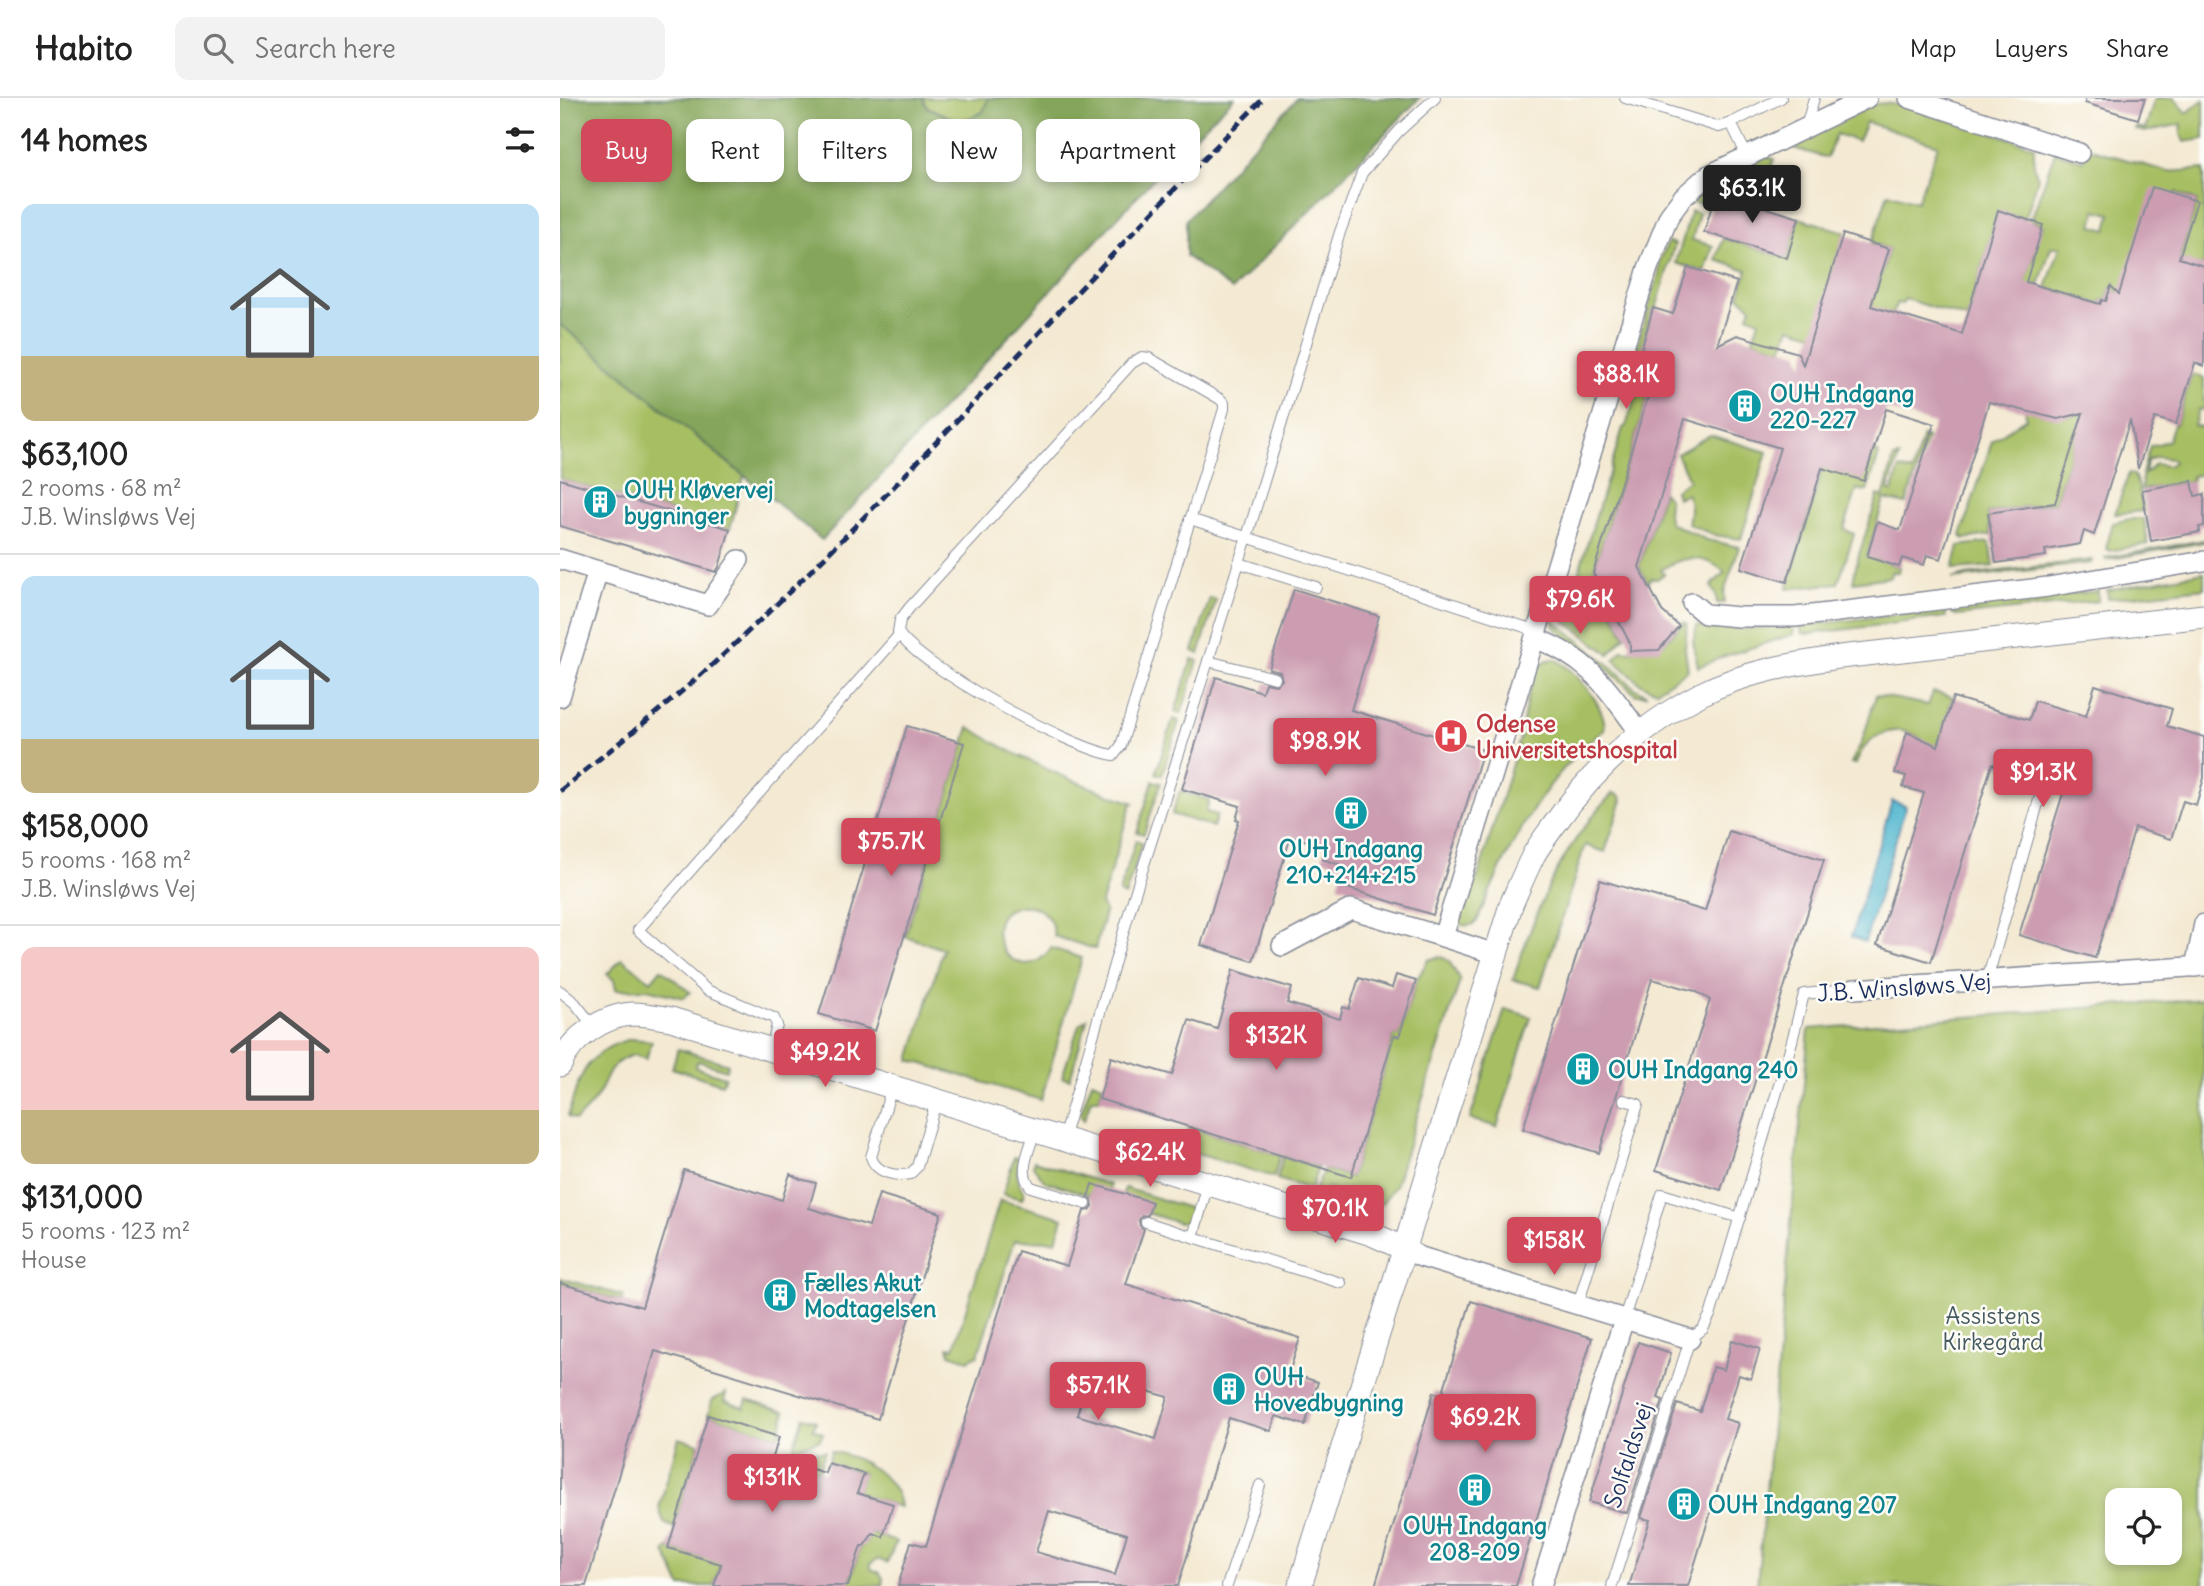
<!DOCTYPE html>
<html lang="en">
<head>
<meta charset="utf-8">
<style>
	:root { --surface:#fff; --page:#f2f2f2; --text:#222; --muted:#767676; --line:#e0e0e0; --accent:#d1495b }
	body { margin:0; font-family:Delius,sans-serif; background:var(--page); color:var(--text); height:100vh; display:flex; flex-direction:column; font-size:26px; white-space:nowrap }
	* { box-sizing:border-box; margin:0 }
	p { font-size:23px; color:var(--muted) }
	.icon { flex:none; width:38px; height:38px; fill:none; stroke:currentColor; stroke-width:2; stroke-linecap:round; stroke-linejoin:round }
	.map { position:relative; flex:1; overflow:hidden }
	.side { display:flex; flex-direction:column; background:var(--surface); width:560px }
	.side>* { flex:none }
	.banner { position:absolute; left:21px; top:21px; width:665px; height:63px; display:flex; gap:14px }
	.buttons { position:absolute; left:1545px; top:1390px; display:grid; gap:14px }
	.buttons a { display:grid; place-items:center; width:77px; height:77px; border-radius:14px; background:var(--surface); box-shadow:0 4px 10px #0003; font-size:35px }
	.price { position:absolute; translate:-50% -60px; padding:0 16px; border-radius:7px; background:var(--accent); color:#fff; font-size:23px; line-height:46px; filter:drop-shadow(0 2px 4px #0008) }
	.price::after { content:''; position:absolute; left:50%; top:42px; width:21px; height:16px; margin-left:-10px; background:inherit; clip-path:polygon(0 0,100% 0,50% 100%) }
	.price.selected { background:#222; color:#fff }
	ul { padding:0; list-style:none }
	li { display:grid; align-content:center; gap:14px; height:371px; padding:0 21px }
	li+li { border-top:2px solid var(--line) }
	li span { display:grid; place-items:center; height:217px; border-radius:14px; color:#555 }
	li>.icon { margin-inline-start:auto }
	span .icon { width:126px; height:126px; fill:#fffc; stroke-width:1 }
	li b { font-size:30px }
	h2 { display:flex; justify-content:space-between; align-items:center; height:84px; padding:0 21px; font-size:30px }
	.tag { padding:0 24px; border-radius:14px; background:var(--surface); box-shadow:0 4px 10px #0003; font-size:24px; line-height:63px }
	.tag.selected { background:var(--accent); color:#fff }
	header { display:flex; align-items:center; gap:42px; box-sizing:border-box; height:98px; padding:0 35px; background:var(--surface); border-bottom:2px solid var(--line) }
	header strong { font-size:33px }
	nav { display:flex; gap:38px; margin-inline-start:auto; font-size:24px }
	.search { width:490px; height:63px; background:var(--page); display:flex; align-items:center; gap:18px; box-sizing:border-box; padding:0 24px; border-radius:14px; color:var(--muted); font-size:26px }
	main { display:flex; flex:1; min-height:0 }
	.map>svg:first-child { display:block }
	.green { fill:#a7bf64; stroke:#617761; stroke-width:2; fill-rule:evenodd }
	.forest { fill:#85a65a; stroke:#506a5c; stroke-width:2 }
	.water { fill:#50b6ce; stroke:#367296; stroke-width:2 }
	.building { fill:#cc9cb1; fill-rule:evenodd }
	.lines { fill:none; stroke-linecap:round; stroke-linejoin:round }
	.service-casing { stroke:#888c98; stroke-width:12 }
	.minor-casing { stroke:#888c98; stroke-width:22 }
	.tertiary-casing { stroke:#888c98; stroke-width:25 }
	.service { stroke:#fff; stroke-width:10 }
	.minor { stroke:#fff; stroke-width:19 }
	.tertiary { stroke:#fff; stroke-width:23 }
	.rail { stroke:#1b2f5e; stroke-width:5; stroke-dasharray:10 5; stroke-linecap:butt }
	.labels { text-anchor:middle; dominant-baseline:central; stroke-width:5; stroke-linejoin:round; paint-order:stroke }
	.culture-label { font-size:23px; font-weight:bold; fill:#0d838f; stroke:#fdfcf7; text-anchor:start }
	.health-label { font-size:23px; font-weight:bold; fill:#be3a42; stroke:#fdfcf7; text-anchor:start }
	.street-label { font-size:23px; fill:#1b2f5e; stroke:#fdfcf7 }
	.park-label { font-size:23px; fill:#455a60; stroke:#fdfcf7 }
</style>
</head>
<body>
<header>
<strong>Habito</strong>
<div class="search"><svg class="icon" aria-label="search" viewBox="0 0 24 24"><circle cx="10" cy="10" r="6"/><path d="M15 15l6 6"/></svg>Search here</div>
<nav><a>Map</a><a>Layers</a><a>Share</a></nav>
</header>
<main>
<section class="side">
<h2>14 homes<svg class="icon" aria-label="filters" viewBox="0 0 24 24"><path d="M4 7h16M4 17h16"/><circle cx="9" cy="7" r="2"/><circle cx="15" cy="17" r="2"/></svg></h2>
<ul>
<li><span style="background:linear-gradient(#bfe0f5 70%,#c2b280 0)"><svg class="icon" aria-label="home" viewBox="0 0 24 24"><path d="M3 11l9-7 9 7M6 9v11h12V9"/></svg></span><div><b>$63,100</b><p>2 rooms · 68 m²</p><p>J.B. Winsløws Vej</p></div></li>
<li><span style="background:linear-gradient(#bfe0f5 75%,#c2b280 0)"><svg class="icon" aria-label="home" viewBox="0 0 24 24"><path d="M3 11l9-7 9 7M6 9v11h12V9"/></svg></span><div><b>$158,000</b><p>5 rooms · 168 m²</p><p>J.B. Winsløws Vej</p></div></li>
<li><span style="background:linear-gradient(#f6c9c9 75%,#c2b280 0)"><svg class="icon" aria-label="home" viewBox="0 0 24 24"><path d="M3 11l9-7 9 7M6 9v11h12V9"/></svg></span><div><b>$131,000</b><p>5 rooms · 123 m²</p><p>House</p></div></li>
</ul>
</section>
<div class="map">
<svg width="1644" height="1488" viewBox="0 0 1644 1488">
	<rect width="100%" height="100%" fill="#fdfcf7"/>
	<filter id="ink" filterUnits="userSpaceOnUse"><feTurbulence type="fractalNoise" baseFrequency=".0143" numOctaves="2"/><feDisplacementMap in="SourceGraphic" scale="14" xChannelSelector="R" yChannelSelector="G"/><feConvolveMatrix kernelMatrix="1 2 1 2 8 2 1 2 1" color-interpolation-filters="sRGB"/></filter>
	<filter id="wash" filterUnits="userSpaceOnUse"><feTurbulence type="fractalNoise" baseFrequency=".00686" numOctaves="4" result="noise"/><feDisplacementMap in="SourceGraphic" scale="28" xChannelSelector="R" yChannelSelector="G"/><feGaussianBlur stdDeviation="1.57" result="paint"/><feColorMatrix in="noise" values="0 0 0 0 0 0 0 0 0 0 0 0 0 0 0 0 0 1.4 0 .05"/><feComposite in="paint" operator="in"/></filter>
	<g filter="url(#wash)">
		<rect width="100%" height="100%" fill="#f4ead3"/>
		<g class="green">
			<path d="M363 0H428L423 14 400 24 367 9Z"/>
			<path d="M1595 0H1614L1627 15 1644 1V41L1624 44 1621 36 1622 26 1584 34 1575 31 1576 29 1585 31Z"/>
			<path d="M1326 5 1350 9 1474 48V68L1478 81 1465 121 1438 113 1407 220 1345 201 1342 206 1337 205 1332 215 1305 229 1329 151 1312 145 1328 95 1357 104 1378 47 1306 24 1298 43 1276 36 1267 60 1227 48 1314 6Z"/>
			<path d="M1528 50 1608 74 1644 71V168L1640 167 1607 201 1637 103 1616 94 1561 197 1551 189 1546 203 1542 202 1540 206 1486 190 1500 149H1491L1478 191 1459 205 1483 127 1471 122 1495 54 1523 63ZM1536 112 1551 116 1547 132 1532 128Z"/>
			<path d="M1206 58 1214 61 1198 107 1156 94 1152 108 1130 104 1175 73Z"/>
			<path d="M1131 113 1139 115 1132 142 1153 148 1145 174 1116 165Z"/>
			<path d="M1239 120 1285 134 1255 237 1230 229 1222 251 1193 242 1199 222 1188 217 1191 209 1179 198 1187 172 1156 162 1163 140 1227 160Z"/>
			<path d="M1108 144 1115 146 1096 211H1093L1077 266 1075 269H1070L1099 175 1100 162Z"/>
			<path d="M0 226 184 378 170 431 0 381Z"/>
			<path d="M1632 276 1644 280V312L1639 311 1634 327 1644 330V376L1631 378 1632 383 1582 392V376L1590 348 1608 343 1614 326H1616ZM1596 359 1612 361 1614 364 1608 368 1595 366 1585 376 1587 363Z"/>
			<path d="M1085 287 1091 289 1033 475 1065 538 1049 556 1004 522 1063 330 1066 328 1077 293 1082 296Z"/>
			<path d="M1465 310 1509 318 1524 315 1495 404 1428 415 1431 437 1404 441 1401 438 1432 343 1466 320Z"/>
			<path d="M1150 337 1207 354 1181 441 1154 437 1128 426C1130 415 1132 406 1126 396L1117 400 1115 392 1129 382 1117 356Z"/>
			<path d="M1363 338 1367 340 1346 406 1324 401 1307 458 1339 469 1338 475 1332 473 1330 479 1293 484 1297 463 1318 397 1323 399 1334 360 1339 359 1328 392 1332 394 1340 370 1352 374Z"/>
			<path d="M1314 352 1319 356 1307 393 1297 391 1284 431 1294 436 1278 485 1227 491 1265 361 1307 374Z"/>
			<path d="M1569 375 1574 377 1579 389 1583 413 1555 416Z"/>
			<path d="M1103 394 1109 402 1108 417 1110 425 1147 442 1179 449 1164 495V505H1157L1156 497 1151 488 1165 474C1143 456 1124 457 1101 472L1104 476 1097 481 1091 480 1088 485 1079 469Z"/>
			<path d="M1570 421H1584L1588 446 1550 453 1546 450 1553 425Z"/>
			<path d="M1644 442V444L1546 462 1545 460Z"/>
			<path d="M1429 444 1434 468 1393 471 1399 448Z"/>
			<path d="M1532 462 1531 465 1392 481 1406 477Z"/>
			<path d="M1644 474V490L1555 500H1548L1547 492Z"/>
			<path d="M1538 493V503L1397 518 1392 516 1394 509Z"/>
			<path d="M650 500 656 502 639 556 633 553Z"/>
			<path d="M1385 511 1386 519 1249 536 1242 535 1240 528Z"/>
			<path d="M994 523 1052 569 1076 591 1087 597H1076L1041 565 999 534 994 528Z"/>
			<path d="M1124 524 1127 526 1125 551 1128 572 1097 592C1077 589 1069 573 1054 562L1062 552 1070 553 1104 545Z"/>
			<path d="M1233 527 1234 536 1162 559 1138 569 1133 543 1137 528 1186 531Z"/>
			<path d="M632 561 638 563 621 616 615 614Z"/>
			<path d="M993 561C1012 567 1049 611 1044 632 983 679 946 753 917 823 911 829 902 829 896 823L902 802 916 783 919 775 960 640 967 601 976 572 985 563Z"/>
			<path d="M1373 594 1393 599 1376 656C1371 651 1366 644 1360 640 1334 623 1304 639 1296 666L1291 665 1302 644 1316 597 1368 607Z"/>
			<path d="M613 621 619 623 602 677 596 675Z"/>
			<path d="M409 629C465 664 512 684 574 705L571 707 541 805 545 814 535 851 494 838C493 821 481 806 462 808 408 813 454 901 491 850L522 860 481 1002 350 962 383 851 345 838Z"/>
			<path d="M593 683 601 685 584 736 577 734Z"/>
			<path d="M620 693 649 702 646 714 657 717 653 729 612 716Z"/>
			<path d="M1053 695 1060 698 1062 702 1045 754 1025 747 980 889 953 882C977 809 999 752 1053 695Z"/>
			<path d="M576 742 582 745 565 798 559 795Z"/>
			<path d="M880 858 889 863 900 882 835 1088 822 1105 809 1107 770 1096 773 1091 768 1089 764 1095 755 1092 764 1071 791 1079 834 937 839 938 856 883 868 862Z"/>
			<path d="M62 861 91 883 101 871 130 894 124 900 87 891 56 892 54 882 47 876Z"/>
			<path d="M1644 901V1488H1197L1249 931ZM1558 1402H1610V1454H1558Z"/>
			<path d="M945 911 971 919 937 1029 910 1021Z"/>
			<path d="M527 921 510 981 502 979 519 927Z"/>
			<path d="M71 941 92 943 86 961 73 957C48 965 50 976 38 997 33 1006 24 1014 16 1022L8 1019C18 979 27 952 71 941Z"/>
			<path d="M118 951 168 966 166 972 138 963 135 969 165 979 162 986 112 970Z"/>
			<path d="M532 983 543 987 539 1001H531L524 1022 520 1017Z"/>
			<path d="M629 1029 720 1057 714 1079 624 1052Z"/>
			<path d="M723 1058 758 1069 751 1091 717 1081Z"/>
			<path d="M454 1059 460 1060C456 1073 456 1083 464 1094L462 1101 443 1096Z"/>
			<path d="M474 1063 550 1087 546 1102 484 1083 473 1068Z"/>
			<path d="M565 1090 632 1111 627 1124 619 1125 559 1106Z"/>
			<path d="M440 1102 503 1120 496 1143 455 1142 418 1257 408 1262 390 1256 389 1249 394 1250Z"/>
			<path d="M0 1180 64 1198 62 1203 0 1185Z"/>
			<path d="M166 1295 164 1303 184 1310 187 1302 225 1314 219 1339 148 1317 152 1302Z"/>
			<path d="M243 1319 256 1323 253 1331 263 1335 260 1342 233 1350Z"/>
			<path d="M119 1340 139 1346 114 1430 104 1425 99 1410Z"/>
			<path d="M265 1353 259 1373 230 1364 253 1354Z"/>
			<path d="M271 1353C299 1359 337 1377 340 1409L297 1395 303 1375 268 1365Z"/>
			<path d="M173 1426 154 1488H121L105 1454 108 1450 143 1460Z"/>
			<path d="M305 1433 336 1444 327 1465 318 1461 311 1465V1471L319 1474 323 1480 322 1488 289 1487 301 1448 307 1444Z"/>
		</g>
		<g class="forest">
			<path d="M0 0H363L367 9 400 24 423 14 428 0H674L615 57 262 442 0 226Z"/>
			<path d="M737 0H860L672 192 626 158V122Z"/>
		</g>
		<path class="water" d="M1332 703 1346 708 1305 844 1291 839Z"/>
		<g id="blocks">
			<g class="building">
				<path d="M1525 0H1585L1578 21 1525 5Z"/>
				<path d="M1592 89 1637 103 1619 160 1644 168V268L1635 265 1616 326 1595 320 1594 322 1578 371 1570 322 1534 437 1524 433 1520 446 1485 452 1486 458 1436 465 1428 415 1495 405 1523 315 1498 321 1429 304 1381 461 1367 457 1364 467 1342 460 1339 469 1307 459 1317 424 1340 432 1374 326 1326 311 1304 383 1262 370 1227 484 1181 470 1220 350 1125 321 1079 469 1102 513 1119 528 1099 552 1070 553V545L1033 475 1091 289 1085 287 1090 270 1077 266 1093 210 1113 216 1128 169 1177 184 1157 247 1177 237 1238 255 1243 267 1283 136 1329 151 1311 208 1402 236 1438 112 1483 127 1466 184 1540 206 1542 202 1546 203 1551 188 1559 196Z"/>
				<path d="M1156 94 1239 120 1227 160 1144 134Z"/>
				<path d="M0 381 170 431 159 469 156 474 0 428Z"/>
				<path d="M1632 383 1635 398 1644 396V428L1639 429 1640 434 1591 443 1582 392Z"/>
				<path d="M734 491 819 518 791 612 923 652 873 817 778 787 784 768 762 761 766 749 731 738 693 863 641 847 679 722 676 721 680 708 622 691 656 579 702 594 705 585 716 587 722 582 720 574 709 571Z"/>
				<path d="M1535 587 1612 611 1607 628 1644 639V680L1636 707 1623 703 1611 741 1575 730 1535 860 1459 837 1505 689 1432 666 1371 864 1317 847 1364 695 1343 689 1346 678 1335 675 1347 634 1378 648 1393 599 1469 622 1475 603 1526 618Z"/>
				<path d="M347 628 404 645 315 933 259 916Z"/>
				<path d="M1169 733 1264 762 1161 1092 1096 1072 1150 902 1135 893 1092 881 1039 1055 963 1031 1040 782 1145 813Z"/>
				<path d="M673 872 732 890 727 905 780 921 783 909 789 911 799 880 832 890 836 877 856 883 839 939 834 937 791 1079 539 1001 551 959 612 977 629 922 657 931Z"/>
				<path d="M124 1072 222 1102 230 1076 240 1081 256 1085 249 1110 309 1128 319 1096 381 1115 318 1321 95 1253 26 1488H0V1185L82 1209Z"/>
				<path d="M532 1086 592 1104 588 1117 582 1118 579 1122 580 1128 584 1131 566 1186 740 1240 729 1275 758 1284 745 1327 716 1318 711 1333 669 1320 618 1488H338L351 1444 366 1448 458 1153 507 1168 524 1113 530 1112 533 1108 532 1102 528 1099ZM529 1276 608 1299 596 1341 517 1317ZM489 1413 567 1436 555 1477 476 1454Z"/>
				<path d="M911 1203 1032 1240 956 1488H815L874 1294 882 1297Z"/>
				<path d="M1172 1242 1200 1251 1191 1281 1179 1277 1165 1321 1178 1325 1128 1488H1069L1090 1422 1081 1420 1117 1306 1140 1313 1153 1269 1164 1272Z"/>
				<path d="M1078 1244 1111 1255 1098 1300 1103 1302 1067 1415 1029 1404Z"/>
				<path d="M148 1317 219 1339 213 1359 265 1375 268 1365 304 1376 297 1395 333 1406 323 1439 313 1435 304 1448H301L288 1488H154L161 1466 108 1450Z"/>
			</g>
		</g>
	</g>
	<g filter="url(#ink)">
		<use href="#blocks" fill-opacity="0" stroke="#888c98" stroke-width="2"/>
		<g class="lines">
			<g class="service-casing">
				<g id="service">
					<path d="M1065 0 1159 29 1171 25 1221 0"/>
					<path d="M1171 25 1187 58"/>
					<path d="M1246 29 1254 0"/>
					<path d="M582 259 589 260 660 301 664 305V311L561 648 554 657C514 652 357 568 338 534L340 522 350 509 572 265Z"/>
					<path d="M630 421 977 533"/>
					<path d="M679 465 756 489"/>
					<path d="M648 563 715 580"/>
					<path d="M1427 882 1481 695"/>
					<path d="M0 893 15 905 35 930"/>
					<path d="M211 951 217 927 214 920 147 892 78 832 339 537"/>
					<path d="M332 989 311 1059C316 1075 335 1079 350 1076L357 1069 376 1004"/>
					<path d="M475 1033C470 1051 457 1074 471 1089L526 1106"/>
					<path d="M503 1041 572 805 687 439 780 134 802 75 839 33 875 0"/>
					<path d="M586 1124 633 1139 648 1086"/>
					<path d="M633 1139 781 1185"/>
					<path d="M1018 1207 1078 1006 1064 1002"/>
					<path d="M1064 1221 1102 1096 1180 1120"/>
					<path d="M667 1488 700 1387"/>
					<path d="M1052 1488 1130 1241 1143 1231 1151 1215 1231 947 1244 896 1294 891"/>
				</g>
			</g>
			<g class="minor-casing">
				<g id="minor">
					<path d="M1349 0 1519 55"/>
					<path d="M0 461 148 507 179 462"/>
					<path d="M1132 505 1145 516 1179 519H1235L1488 489 1644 463"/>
					<path d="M975 540C1031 562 1046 589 1080 635"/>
					<path d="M0 599 38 473"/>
					<path d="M722 848 791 811 883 839"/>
					<path d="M935 856 883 839 1088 170 1109 118 1123 99 1147 78 1307 0"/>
					<path d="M1635 869 1644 826"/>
					<path d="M1294 891 1644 868"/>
					<path d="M845 1151 861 1159 1130 1241"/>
					<path d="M981 1488 1064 1221"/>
				</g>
			</g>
			<g class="tertiary-casing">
				<g id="tertiary">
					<path d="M0 967C11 940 44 917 73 916 86 916 99 919 111 921L812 1136 845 1151"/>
					<path d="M740 1488 951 807C958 791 965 774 973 758 979 747 987 737 994 727 1032 673 1082 627 1141 596 1184 574 1233 566 1280 559L1644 518"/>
				</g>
			</g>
			<use href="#service" class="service"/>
			<use href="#minor" class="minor"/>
			<use href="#tertiary" class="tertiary"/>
			<path class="rail" d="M0 693C54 648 111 605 163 557 353 381 520 183 704 0"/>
		</g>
	</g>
	<defs>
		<g id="building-disc" transform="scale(1.75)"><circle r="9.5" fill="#0f9aa8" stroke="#fdfcf7"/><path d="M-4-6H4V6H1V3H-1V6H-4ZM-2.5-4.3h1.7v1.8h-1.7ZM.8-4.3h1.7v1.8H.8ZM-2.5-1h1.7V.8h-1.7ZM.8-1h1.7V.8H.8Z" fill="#fff"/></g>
		<g id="hospital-disc" transform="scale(1.75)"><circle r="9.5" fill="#e0444e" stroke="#fdfcf7"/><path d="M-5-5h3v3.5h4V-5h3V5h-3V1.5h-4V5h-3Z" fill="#fff"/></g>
	</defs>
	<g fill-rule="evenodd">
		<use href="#building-disc" x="1185" y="308"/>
		<use href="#building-disc" x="40" y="404"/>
		<use href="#hospital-disc" x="891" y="638"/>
		<use href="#building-disc" x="791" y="715"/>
		<use href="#building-disc" x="1023" y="971"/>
		<use href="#building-disc" x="220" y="1197"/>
		<use href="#building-disc" x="669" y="1291"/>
		<use href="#building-disc" x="915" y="1392"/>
		<use href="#building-disc" x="1124" y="1406"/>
	</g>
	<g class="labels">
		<g class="culture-label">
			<text x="1210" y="295">OUH Indgang<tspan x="1210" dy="26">220-227</tspan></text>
			<text x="64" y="391">OUH Kløvervej<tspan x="64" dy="26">bygninger</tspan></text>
			<text x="791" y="750" text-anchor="middle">OUH Indgang<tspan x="791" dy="26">210+214+215</tspan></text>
			<text x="1048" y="971">OUH Indgang 240</text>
			<text x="244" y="1184">Fælles Akut<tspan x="244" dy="26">Modtagelsen</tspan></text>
			<text x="694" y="1278">OUH<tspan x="694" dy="26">Hovedbygning</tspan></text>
			<text x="1148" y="1406">OUH Indgang 207</text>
			<text x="915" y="1427" text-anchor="middle">OUH Indgang<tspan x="915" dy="26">208-209</tspan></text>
		</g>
		<g class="health-label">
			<text x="916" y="625">Odense<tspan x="916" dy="26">Universitetshospital</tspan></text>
		</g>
		<g class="street-label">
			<text transform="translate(1344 889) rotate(-4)">J.B. Winsløws Vej</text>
			<text transform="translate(1068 1357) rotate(-72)">Solfaldsvej</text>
		</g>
		<g class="park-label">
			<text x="1433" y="1217">Assistens<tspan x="1433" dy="26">Kirkegård</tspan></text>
		</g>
	</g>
</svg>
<div class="buttons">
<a><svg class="icon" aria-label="locate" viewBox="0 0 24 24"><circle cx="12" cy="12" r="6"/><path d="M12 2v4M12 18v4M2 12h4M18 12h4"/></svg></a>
</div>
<b class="price selected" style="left:1192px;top:127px">$63.1K</b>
<b class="price" style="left:1066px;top:313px">$88.1K</b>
<b class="price" style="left:1020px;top:538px">$79.6K</b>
<b class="price" style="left:765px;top:680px">$98.9K</b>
<b class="price" style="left:1483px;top:711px">$91.3K</b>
<b class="price" style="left:331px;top:780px">$75.7K</b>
<b class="price" style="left:716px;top:974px">$132K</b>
<b class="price" style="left:265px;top:991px">$49.2K</b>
<b class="price" style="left:590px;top:1091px">$62.4K</b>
<b class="price" style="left:775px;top:1147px">$70.1K</b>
<b class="price" style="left:994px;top:1179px">$158K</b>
<b class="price" style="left:538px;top:1324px">$57.1K</b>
<b class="price" style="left:925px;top:1356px">$69.2K</b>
<b class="price" style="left:212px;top:1416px">$131K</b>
<div class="banner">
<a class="tag selected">Buy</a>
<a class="tag">Rent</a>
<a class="tag">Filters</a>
<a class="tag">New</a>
<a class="tag">Apartment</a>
</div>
</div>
</main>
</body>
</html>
